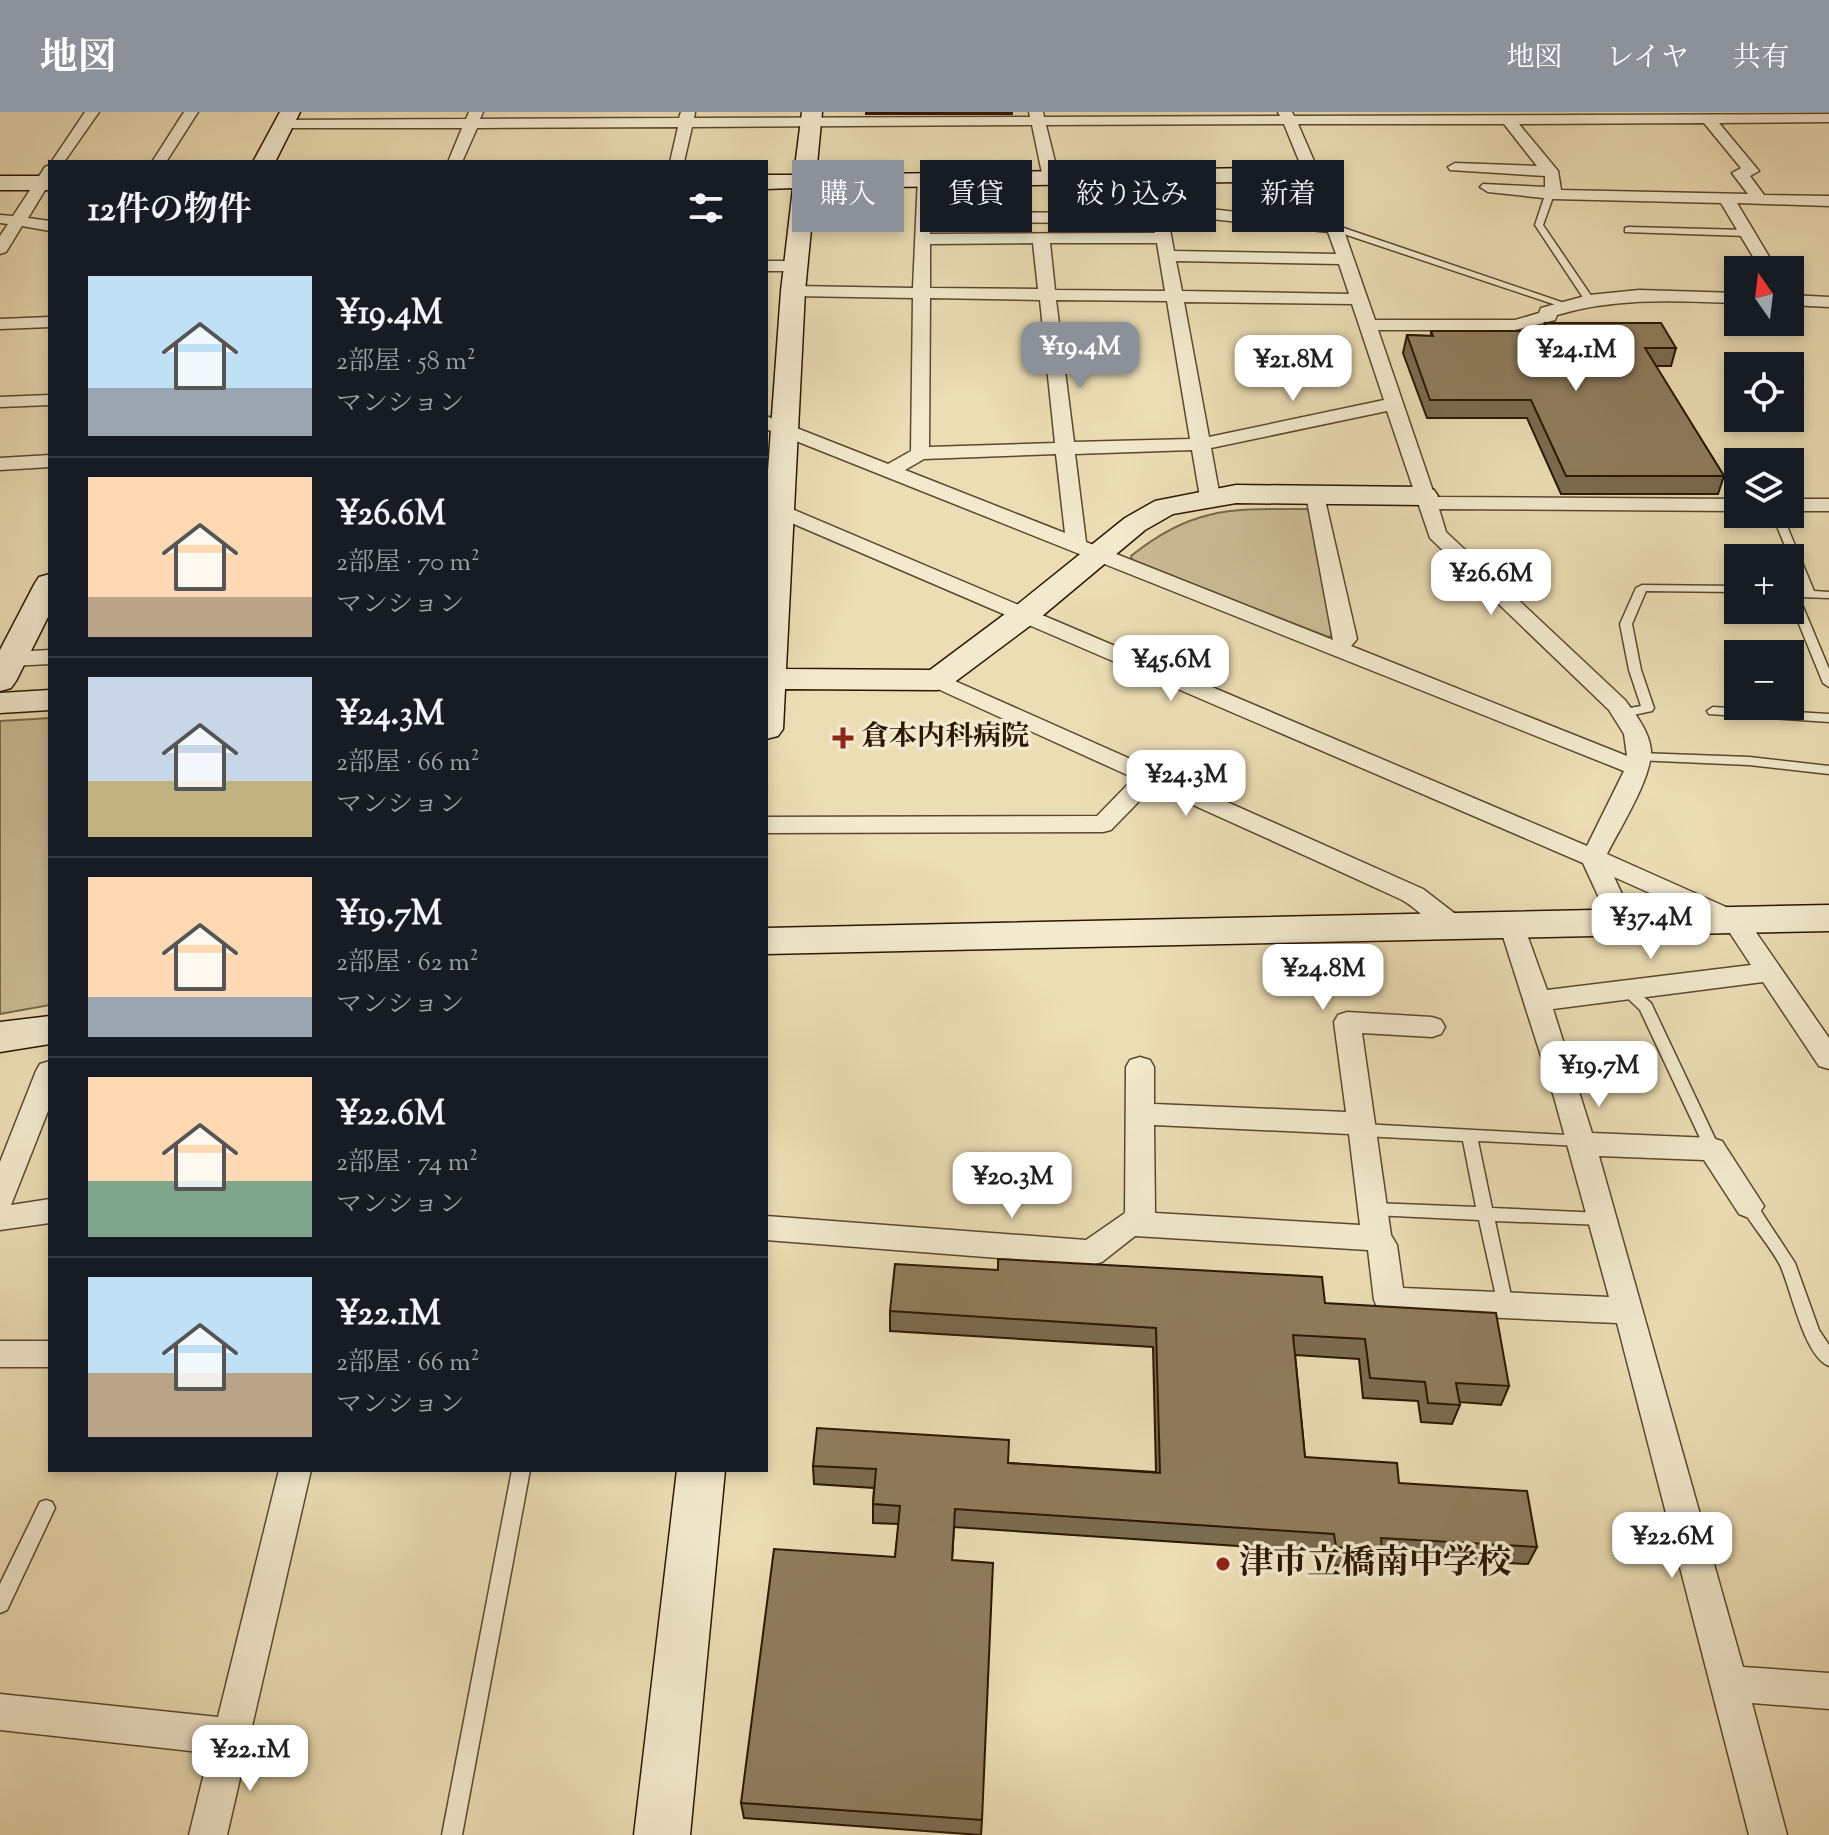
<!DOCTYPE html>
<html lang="ja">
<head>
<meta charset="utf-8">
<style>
	:root { --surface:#171b24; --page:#242831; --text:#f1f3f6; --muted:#9ea1a6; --line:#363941; --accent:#8c9099 }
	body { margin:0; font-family:"Sorts Mill Goudy","Noto Serif JP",serif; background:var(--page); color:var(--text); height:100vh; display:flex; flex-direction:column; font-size:30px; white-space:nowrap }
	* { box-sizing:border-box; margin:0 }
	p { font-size:26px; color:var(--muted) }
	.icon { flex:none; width:44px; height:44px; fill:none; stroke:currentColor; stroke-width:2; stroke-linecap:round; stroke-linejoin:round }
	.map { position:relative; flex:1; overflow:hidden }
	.drawer { position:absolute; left:48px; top:48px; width:720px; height:1312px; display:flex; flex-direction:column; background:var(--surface); border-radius:0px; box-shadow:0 4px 12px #0003 }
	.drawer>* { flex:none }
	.banner { position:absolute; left:792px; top:48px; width:760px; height:72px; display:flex; gap:16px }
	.needle { width:52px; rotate:346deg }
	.buttons { position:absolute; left:1724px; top:144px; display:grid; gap:16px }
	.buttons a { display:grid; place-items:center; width:80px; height:80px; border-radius:0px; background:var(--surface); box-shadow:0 4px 12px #0003; font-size:40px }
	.price { position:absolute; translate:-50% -68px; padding:0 18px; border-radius:16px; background:#fff; color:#222; font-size:26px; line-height:52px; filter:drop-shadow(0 2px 4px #0008) }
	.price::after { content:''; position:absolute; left:50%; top:48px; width:24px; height:18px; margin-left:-12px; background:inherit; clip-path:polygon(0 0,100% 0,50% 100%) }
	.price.on { background:var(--accent); color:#fff }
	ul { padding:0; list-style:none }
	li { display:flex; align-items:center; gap:24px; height:200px; padding:0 40px }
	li+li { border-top:2px solid var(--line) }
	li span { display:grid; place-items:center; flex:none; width:224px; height:160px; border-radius:0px; color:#555 }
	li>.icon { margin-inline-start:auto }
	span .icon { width:96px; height:96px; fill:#fffc; stroke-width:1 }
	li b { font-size:34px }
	h2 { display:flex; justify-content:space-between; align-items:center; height:96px; padding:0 40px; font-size:34px }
	.chip { padding:0 28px; border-radius:0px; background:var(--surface); box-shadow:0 4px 12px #0003; font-size:28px; line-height:72px }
	.chip.on { background:var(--accent); color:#fff }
	header { display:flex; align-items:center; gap:48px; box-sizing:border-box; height:112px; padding:0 40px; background:var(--accent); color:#fff }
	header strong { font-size:38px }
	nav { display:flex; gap:44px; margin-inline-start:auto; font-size:28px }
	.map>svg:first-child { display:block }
	.green { fill:#cabb95; stroke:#7a684a; stroke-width:2 }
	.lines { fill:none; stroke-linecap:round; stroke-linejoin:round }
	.lane-casing { stroke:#5b482d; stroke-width:3 }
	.street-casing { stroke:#5b482d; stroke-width:3 }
	.secondary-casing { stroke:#2b1600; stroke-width:3 }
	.lane { fill:#f2e9ce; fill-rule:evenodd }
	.street { fill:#f2e9ce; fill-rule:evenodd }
	.secondary { fill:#f2e9ce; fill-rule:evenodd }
	.wall { fill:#7b6c51; stroke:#2b1600; stroke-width:2 }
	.building { fill:#8f7d5e; stroke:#2b1600; stroke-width:2 }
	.poi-dot { fill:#8f2418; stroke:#f2e9ce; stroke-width:3 }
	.labels { text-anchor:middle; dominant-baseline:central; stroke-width:7; stroke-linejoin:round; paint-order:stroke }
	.poi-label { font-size:28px; font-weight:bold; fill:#2b1600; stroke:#f2e9ce; text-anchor:start }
	.near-poi-label { font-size:34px; font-weight:bold; fill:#2b1600; stroke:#f2e9ce; text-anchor:start }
</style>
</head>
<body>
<header>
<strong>地図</strong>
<nav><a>地図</a><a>レイヤ</a><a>共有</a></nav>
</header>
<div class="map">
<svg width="1829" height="1723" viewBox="0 0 1829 1723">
	<rect width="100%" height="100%" fill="#ebddb4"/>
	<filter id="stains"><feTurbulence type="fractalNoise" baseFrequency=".0025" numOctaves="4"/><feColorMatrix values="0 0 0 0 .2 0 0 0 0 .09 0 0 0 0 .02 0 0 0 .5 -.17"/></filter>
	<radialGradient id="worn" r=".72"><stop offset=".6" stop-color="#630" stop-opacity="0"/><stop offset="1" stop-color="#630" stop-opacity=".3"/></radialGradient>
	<g class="green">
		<path d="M1307 397 1315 401 1339 522 1328 525 1132 448 1131 444C1193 394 1232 397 1307 397Z"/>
		<path d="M50 606V893L0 902V609Z"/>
	</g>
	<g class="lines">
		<g class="lane-casing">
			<g id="lane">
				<path d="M1553 80 1557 82 1553 85 1543 113 1594 188 1592 190H1586L1535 113 1545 83Z"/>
				<path d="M1335 113 1573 194 1568 197 1332 118 1331 116Z"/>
				<path d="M1628 115 1747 118 1751 121 1747 124 1625 120V116Z"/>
				<path d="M1772 402H1782L1814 479 1829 480V486L1799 485 1829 557V575L1823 571 1790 490V478H1803Z"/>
				<path d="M1642 473 1738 474V480L1646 479 1632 512 1641 558 1654 596 1652 599 1624 605 1620 604 1618 601 1620 598 1641 594 1629 558 1620 512 1636 476Z"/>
				<path d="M1713 595 1829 602V610L1709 602 1707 599Z"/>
				<path d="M1640 641 1749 645 1829 654V662L1749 653 1636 648 1634 645 1636 642Z"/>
				<path d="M1626 873 1631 874 1651 891 1720 1037 1717 1041 1712 1043 1707 1041 1640 898 1619 878Z"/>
				<path d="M1362 1012 1586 1024 1589 1028 1586 1032 1581 1034 1478 1029 1492 1096 1603 1101 1609 1102 1611 1107 1609 1112 1603 1113 1495 1109 1513 1193 1511 1198 1505 1200 1499 1198 1479 1108 1373 1103 1367 1101 1365 1097 1367 1093 1373 1091 1476 1095 1463 1029 1362 1024 1357 1022 1354 1018 1357 1014Z"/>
				<path d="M1749 1088 1755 1090 1795 1151 1819 1218 1829 1233V1254C1804 1245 1791 1176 1780 1153 1769 1132 1752 1115 1741 1094L1743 1090Z"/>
				<path d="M512 1358H530L462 1723H442Z"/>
				<path d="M46 1388 52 1390 55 1396 7 1498 0 1501V1472L40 1390Z"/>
			</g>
		</g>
		<g class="street-casing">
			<g id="street">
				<path d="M85 0H99L64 50 50 52Z"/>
				<path d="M184 0H198L166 50H152Z"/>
				<path d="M469 0H483L480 7 679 6 681 0H695L694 6 1030 5 1029 0H1043L1044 5 1280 4 1278 0H1292L1294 4 1829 2V10L1719 11 1759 59 1750 64 1764 83 1829 84V94L1737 91 1777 158H1761L1721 91 1553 87 1488 80 1480 75 1483 72 1545 75V64L1450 58 1448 55 1455 51 1537 54 1504 12H1298L1343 116 1375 208H1515L1539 201 1541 196 1589 183 1639 178 1738 181V191C1676 189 1617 185 1557 203L1555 208 1515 218H1378L1435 385 1738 387V399L1439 397 1446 420 1625 588C1636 603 1649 619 1651 638 1652 666 1620 716 1607 742L1744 803 1829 926V957L1819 954 1763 870 1553 897 1592 1021 1712 1026 1722 1029 1764 1094 1759 1102 1749 1106 1739 1102 1704 1048 1599 1044 1743 1555 1829 1561V1597L1752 1591 1787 1723H1749L1617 1211 1389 1201 1378 1197 1374 1188 1368 1138 1135 1124 1102 1150 1091 1153 766 1128V1104L1086 1128 1125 1101 1126 955 1130 948 1140 945 1150 948 1154 955V992L1346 1000 1334 910 1338 903 1347 900 1432 905 1441 908 1445 915 1441 922 1432 925 1362 921 1391 1123 1397 1133 1403 1176 1609 1185 1554 985 1499 812 1503 806 1512 803 1521 806 1547 878 1751 853 1726 815 1614 765 1635 810 1631 816 1622 819 1613 816 1583 751 766 400V387L773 389 1587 734 1624 659 766 317V304L888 352 911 339 913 186 793 184 785 179 793 174 913 176 918 65 923 63 931 68 930 100 1152 101 1145 64 1153 59 1161 64 1166 92 1324 110 1284 12 1046 13 1059 66 1051 71 1043 66 1032 13 692 15 684 50H670L678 15 477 16 462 50H448L462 16H283L276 12 283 8 466 7ZM1704 11 1741 56 1732 61 1748 82 1561 78 1558 59 1519 12ZM1167 102 1328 120 1336 142 1174 139ZM930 110 1153 111 1155 121 930 122ZM1033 131 1038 177 930 176V132ZM1050 131H1157L1165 179 1055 178ZM1176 149 1339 152 1349 182 1182 179ZM930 186 1040 188 1055 331 929 335ZM1056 188 1167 189 1190 327 1074 330ZM1184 190 1352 192 1384 288 1209 325ZM1387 299 1430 426 1609 598 1624 622 1627 644 1351 534 1357 527 1323 379H1309L1306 383 1333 528 1086 430 1075 342 1192 338 1200 385 1210 391 1220 385 1211 336ZM1056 342 1065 421 905 358 924 347ZM1154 1013 1349 1022 1360 1113 1155 1101Z"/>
				<path d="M50 53V70L28 106 50 109V119L22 114 6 140 0 142V124L8 112 0 111V103L13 104 45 55Z"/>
				<path d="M766 149H795L803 154 795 159H766Z"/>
				<path d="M1790 183 1829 185V195L1790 193Z"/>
				<path d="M50 205V215L0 217V207Z"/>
				<path d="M50 283V293L0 295V285Z"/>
				<path d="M50 343V355L0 358V346Z"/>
				<rect x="1790" y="387" width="39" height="12"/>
				<path d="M50 538V552L11 554 0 547 11 540Z"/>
				<path d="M937 561 1423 777 1462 807 1466 813 1462 819C1438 826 1420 796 1400 787 1318 749 1235 712 1153 675L1111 718 1103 720 766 721V705L1097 704 1134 666 929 573 926 568Z"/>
				<path d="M50 949V994L11 1093 50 1087V1111L0 1118V1050L36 959 40 952Z"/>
				<rect x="0" y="1229" width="50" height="26"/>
				<path d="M279 1358H311L227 1723H189L209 1641 0 1618V1582L218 1605Z"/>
			</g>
		</g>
		<g class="secondary-casing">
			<g id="secondary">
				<path d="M280 0H300L275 50H253Z"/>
				<path d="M802 0H822L816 63 1314 55 1325 62 1314 69 815 76 805 179 786 557 930 558 1013 496 1125 406 1155 389 1236 373 1424 375 1434 378 1438 384 1434 390 1424 393 1236 391 1173 402 1145 418 1035 510 948 575 937 578 785 577 783 617 778 624 766 627V386L781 179 793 76 766 77V63H794Z"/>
				<rect x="0" y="64" width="50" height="14"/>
				<path d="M50 462V501L16 569 11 576 0 579V538L35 471 39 465Z"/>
				<path d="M50 578V598L0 601V581Z"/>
				<path d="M1829 793V819L766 842V816Z"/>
				<path d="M50 904V932L0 940V910Z"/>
				<path d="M677 1358H725L690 1723H634Z"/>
			</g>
		</g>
		<use href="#lane" class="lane"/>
		<use href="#street" class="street"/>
		<use href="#secondary" class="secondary"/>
	</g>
	<g class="wall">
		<rect x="866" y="0" width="146" height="2"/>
		<path d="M1545 211 1676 236 1671 254H1655L1724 364 1718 382H1561L1527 306H1427L1403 241 1407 223 1431 224V219H1542Z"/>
		<path d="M1325 1191 1509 1274 1501 1293 1459 1290 1460 1293 1452 1312 1421 1310 1418 1289 1363 1286 1359 1247 1295 1243 1305 1345 1399 1371 1537 1435 1528 1452 1380 1444 1375 1456 1329 1453 1328 1440 954 1415 952 1448 982 1708 981 1723 744 1706 741 1691 895 1445 899 1412 873 1411V1392L874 1376 814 1372 813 1354 1008 1351 1156 1360 1153 1235 890 1219V1199Z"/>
	</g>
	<g class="building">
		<path d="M1545 211H1661L1676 236H1645L1724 364H1566L1531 288H1430L1407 223 1433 224 1431 219H1549Z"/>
		<path d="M998 1147 1322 1165 1325 1191 1496 1201 1509 1274 1456 1271 1460 1293 1428 1291 1425 1270 1370 1266 1365 1227 1293 1223 1305 1345 1397 1351 1399 1371 1527 1379 1537 1435 1381 1426 1382 1439 1336 1435 1334 1422 955 1397 952 1448 993 1451 982 1708 741 1691 774 1437 895 1445 900 1394 873 1392 876 1357 813 1354 817 1316 1009 1328 1008 1351 1160 1361 1156 1216 890 1199 895 1152 998 1158Z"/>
	</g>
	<g class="poi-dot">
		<path d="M839 614h8v8h8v8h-8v8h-8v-8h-8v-8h8z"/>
		<circle cx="1223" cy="1452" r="8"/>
	</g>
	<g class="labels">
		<g class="poi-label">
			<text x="861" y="626">倉本内科病院</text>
		</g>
		<g class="near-poi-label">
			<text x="1239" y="1452">津市立橋南中学校</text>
		</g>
	</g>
	<rect width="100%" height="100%" filter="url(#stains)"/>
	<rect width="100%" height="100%" fill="url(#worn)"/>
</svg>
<div class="buttons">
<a><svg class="needle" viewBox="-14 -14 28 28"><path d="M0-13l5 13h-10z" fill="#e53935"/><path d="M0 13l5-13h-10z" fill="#9ea1a6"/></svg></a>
<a><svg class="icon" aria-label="locate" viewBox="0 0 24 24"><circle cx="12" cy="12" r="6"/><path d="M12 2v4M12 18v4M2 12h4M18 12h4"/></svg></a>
<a><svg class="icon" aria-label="layers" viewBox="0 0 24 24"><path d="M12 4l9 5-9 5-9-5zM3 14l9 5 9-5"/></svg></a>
<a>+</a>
<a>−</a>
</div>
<b class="price on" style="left:1080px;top:278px">¥19.4M</b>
<b class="price" style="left:1576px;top:281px">¥24.1M</b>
<b class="price" style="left:1293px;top:291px">¥21.8M</b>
<b class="price" style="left:1491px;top:505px">¥26.6M</b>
<b class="price" style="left:1171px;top:591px">¥45.6M</b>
<b class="price" style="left:1186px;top:706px">¥24.3M</b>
<b class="price" style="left:1651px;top:849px">¥37.4M</b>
<b class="price" style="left:1323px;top:900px">¥24.8M</b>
<b class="price" style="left:1599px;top:997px">¥19.7M</b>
<b class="price" style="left:1012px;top:1108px">¥20.3M</b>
<b class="price" style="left:1672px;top:1468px">¥22.6M</b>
<b class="price" style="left:250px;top:1681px">¥22.1M</b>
<div class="banner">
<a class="chip on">購入</a>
<a class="chip">賃貸</a>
<a class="chip">絞り込み</a>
<a class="chip">新着</a>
</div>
<section class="drawer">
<h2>12件の物件<svg class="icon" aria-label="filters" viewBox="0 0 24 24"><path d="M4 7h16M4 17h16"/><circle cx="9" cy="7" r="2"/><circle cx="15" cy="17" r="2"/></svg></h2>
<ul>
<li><span style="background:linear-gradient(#bfe0f5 70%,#9aa5b1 0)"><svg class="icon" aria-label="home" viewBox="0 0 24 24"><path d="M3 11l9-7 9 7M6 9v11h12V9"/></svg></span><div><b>¥19.4M</b><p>2部屋 · 58 m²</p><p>マンション</p></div></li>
<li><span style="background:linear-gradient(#ffd9b3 75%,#b9a48a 0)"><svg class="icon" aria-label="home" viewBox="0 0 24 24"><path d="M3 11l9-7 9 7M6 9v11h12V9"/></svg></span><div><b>¥26.6M</b><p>2部屋 · 70 m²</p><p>マンション</p></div></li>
<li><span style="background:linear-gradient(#c9d6e8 65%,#c2b280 0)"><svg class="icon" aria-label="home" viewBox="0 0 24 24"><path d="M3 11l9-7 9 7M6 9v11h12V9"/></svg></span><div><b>¥24.3M</b><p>2部屋 · 66 m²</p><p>マンション</p></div></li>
<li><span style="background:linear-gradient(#ffd9b3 75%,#9aa5b1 0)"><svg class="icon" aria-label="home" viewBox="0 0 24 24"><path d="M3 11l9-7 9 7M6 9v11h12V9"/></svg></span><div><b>¥19.7M</b><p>2部屋 · 62 m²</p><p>マンション</p></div></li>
<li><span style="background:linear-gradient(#ffd9b3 65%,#7fa58c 0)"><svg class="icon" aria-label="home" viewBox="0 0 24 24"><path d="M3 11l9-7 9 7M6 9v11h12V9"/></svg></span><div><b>¥22.6M</b><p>2部屋 · 74 m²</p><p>マンション</p></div></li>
<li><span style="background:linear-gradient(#bfe0f5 60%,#b9a48a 0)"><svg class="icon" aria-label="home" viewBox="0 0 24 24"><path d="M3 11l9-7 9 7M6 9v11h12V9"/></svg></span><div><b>¥22.1M</b><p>2部屋 · 66 m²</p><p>マンション</p></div></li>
</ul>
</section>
</div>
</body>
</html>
